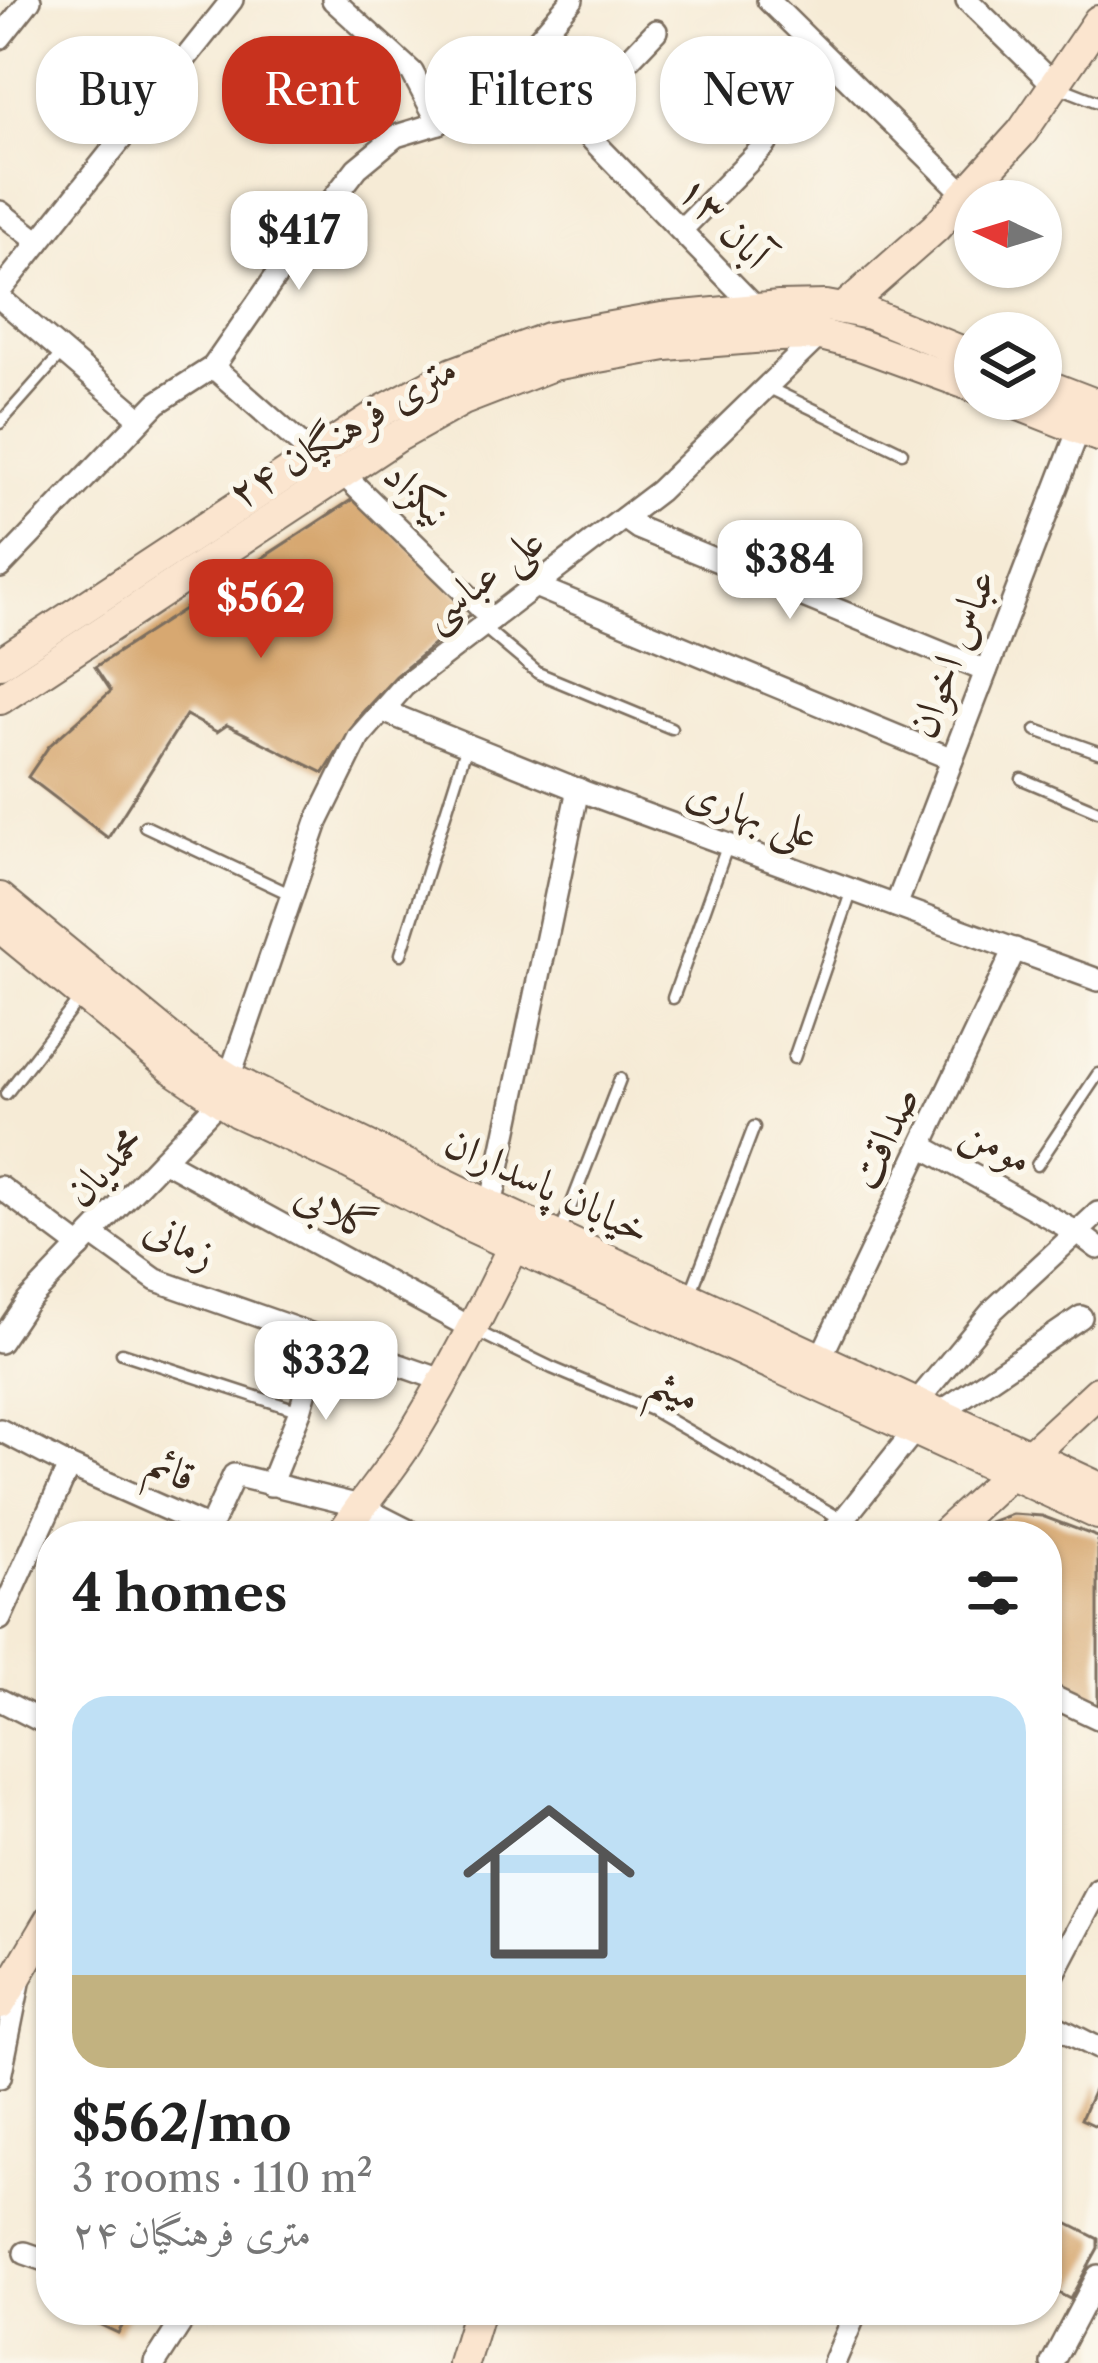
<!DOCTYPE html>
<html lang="en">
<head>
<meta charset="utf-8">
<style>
	:root { --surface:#fff; --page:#f6f6f6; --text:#222; --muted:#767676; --accent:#c8321e }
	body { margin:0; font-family:"Libre Caslon Text",Amiri,serif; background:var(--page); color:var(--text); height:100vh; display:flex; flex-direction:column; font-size:45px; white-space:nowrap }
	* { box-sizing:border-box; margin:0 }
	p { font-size:39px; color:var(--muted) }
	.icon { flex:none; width:66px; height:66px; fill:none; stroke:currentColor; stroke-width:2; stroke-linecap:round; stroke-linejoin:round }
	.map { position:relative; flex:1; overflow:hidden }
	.sheet { position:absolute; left:36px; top:1521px; width:1026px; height:804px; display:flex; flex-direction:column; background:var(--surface); border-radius:48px; box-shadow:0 3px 9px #0004 }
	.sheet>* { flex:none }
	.top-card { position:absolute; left:36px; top:36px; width:1026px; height:108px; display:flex; gap:24px }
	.needle { width:78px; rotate:274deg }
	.controls { position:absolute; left:954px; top:180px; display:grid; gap:24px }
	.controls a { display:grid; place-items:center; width:108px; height:108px; border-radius:50%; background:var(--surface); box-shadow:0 3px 9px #0004; font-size:60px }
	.price { position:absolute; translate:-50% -102px; padding:0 27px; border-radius:24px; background:#fff; color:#222; font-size:39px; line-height:78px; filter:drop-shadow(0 3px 6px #0008) }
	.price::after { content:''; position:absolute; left:50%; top:72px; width:36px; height:27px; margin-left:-18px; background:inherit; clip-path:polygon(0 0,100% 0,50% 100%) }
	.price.current { background:var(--accent); color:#fff }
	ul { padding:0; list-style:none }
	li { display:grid; align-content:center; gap:24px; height:636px; padding:0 36px }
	li span { display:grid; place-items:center; height:372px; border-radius:36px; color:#555 }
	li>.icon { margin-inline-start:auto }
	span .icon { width:216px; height:216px; fill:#fffc; stroke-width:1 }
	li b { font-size:51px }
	h2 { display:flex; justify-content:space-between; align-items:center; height:144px; padding:0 36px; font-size:51px }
	.tag { padding:0 42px; border-radius:48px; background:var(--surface); box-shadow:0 3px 9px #0004; font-size:42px; line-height:108px }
	.tag.current { background:var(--accent); color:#fff }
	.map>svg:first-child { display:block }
	.building { fill:#d7a871 }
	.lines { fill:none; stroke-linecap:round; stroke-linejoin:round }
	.service-casing { stroke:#7c6e5e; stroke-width:15 }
	.minor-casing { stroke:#7c6e5e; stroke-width:26 }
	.secondary-casing { stroke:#7c6e5e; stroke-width:34 }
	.service { stroke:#fff; stroke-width:10 }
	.minor { stroke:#fff; stroke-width:21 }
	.secondary { stroke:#fbe5cf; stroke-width:30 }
	.labels { text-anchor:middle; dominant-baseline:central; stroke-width:10; stroke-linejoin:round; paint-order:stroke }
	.street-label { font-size:42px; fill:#3b2a1e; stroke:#fbf7ec }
</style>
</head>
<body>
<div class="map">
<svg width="1098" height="2363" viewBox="0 0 1098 2363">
	<rect width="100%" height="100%" fill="#fbf7ec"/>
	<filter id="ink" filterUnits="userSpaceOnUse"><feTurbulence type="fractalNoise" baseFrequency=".00833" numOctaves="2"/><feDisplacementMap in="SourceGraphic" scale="24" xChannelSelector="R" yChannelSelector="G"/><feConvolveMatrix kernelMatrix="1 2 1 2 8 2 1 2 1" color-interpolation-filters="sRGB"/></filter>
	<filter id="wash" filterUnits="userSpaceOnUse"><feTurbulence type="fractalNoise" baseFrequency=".004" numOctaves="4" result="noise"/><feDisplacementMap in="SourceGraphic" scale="48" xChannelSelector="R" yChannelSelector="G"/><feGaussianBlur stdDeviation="2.7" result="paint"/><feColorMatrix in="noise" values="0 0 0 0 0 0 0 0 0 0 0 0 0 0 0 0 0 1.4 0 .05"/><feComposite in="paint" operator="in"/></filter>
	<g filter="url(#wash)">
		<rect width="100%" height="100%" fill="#f6ebd6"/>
		<g id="blocks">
			<g class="building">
				<path d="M356 497 476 610 396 676 361 714 324 773 227 725 217 732 186 715 108 838 28 777 49 746 111 691 95 667Z"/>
				<path d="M1012 1514 1042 1516 1098 1537V1707L1047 1683V1536H973L984 1524Z"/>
				<path d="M1098 2081V2127L1081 2119Z"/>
				<path d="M1055 2217 1098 2239V2248L1070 2299 1047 2287V2231Z"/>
				<path d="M85 2310H132L118 2333 82 2316Z"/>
			</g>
		</g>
	</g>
	<g filter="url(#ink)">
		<use href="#blocks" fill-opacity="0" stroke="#7c6e5e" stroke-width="3"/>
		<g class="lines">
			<g class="service-casing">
				<g id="service">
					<path d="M1057 86 1098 102"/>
					<path d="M767 387 902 452"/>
					<path d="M0 423 63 352"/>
					<path d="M482 626 538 673 671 728"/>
					<path d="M1036 730 1098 752"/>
					<path d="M1022 779 1098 811"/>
					<path d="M145 826 292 895"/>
					<path d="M401 954 467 745"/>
					<path d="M673 998 728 844"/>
					<path d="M794 1058 852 890"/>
					<path d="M6 1094 80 998"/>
					<path d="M1037 1165 1098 1074"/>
					<path d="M560 1234 620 1079"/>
					<path d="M690 1295 754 1127"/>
					<path d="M474 1330 552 1368 652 1410 843 1520"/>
					<path d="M122 1353 300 1411"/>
				</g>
			</g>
			<g class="minor-casing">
				<g id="minor">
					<path d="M333 0 412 72 439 123"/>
					<path d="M768 0 965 194"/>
					<path d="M967 0 1054 85"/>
					<path d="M656 31 572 119 757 309"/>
					<path d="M0 38 30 0"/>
					<path d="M0 212 39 242"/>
					<path d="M681 230 766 144"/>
					<path d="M0 291 232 0"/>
					<path d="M0 298 141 419"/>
					<path d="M213 367 314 456"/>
					<path d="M342 473 492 619"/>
					<path d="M624 518 638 528 986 671"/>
					<path d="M0 567 157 403 213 367 295 249 357 168 396 136 439 123 490 95 572 0"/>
					<path d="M535 586 952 759"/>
					<path d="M383 711 584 792 1098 980"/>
					<path d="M896 906 1079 429"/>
					<path d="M229 1078 317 822 359 737 404 686 659 491 823 332"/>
					<path d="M922 1146 1078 1233 1098 1248"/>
					<path d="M163 1160 471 1328"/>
					<path d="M0 1187 80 1247"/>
					<path d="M491 1206 578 789"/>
					<path d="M92 1234 156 1280 442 1380"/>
					<path d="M0 1342 27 1302 220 1100"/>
					<path d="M820 1359 1015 949"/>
					<path d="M915 1404 993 1310 1098 1213"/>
					<path d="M938 1414 1081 1317"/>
					<path d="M0 1430 69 1466 209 1528"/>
					<path d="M270 1485 300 1411 321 1339"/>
					<path d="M206 1536 234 1475 360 1506 419 1536"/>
					<path d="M827 1536 843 1520 915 1430"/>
					<path d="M0 1619 69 1466"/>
					<path d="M1047 1694 1098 1718"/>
					<path d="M0 1700 51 1726"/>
					<path d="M1047 1987 1098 1890"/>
					<path d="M1047 2022 1098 2048"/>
					<path d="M0 2077 19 1983"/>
					<path d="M25 2253 51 2262"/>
					<path d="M155 2363 189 2310"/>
					<path d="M834 2363 857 2310"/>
					<path d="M1052 2363 1098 2276"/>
				</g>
			</g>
			<g class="secondary-casing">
				<g id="secondary">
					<path d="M843 309 935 228 1022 132 1098 21"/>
					<path d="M1041 383 1098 405"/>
					<path d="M1004 399 1098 436"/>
					<path d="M0 663 384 410 453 373 548 338 662 318 779 307 826 306 870 314 975 357"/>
					<path d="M0 699 397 437 463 400 553 365 666 345 779 336 821 335 860 345 975 387"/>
					<path d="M0 898 186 1051 229 1078 491 1206 1098 1487"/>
					<path d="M0 927 173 1069 237 1112 348 1163 468 1225 1098 1514"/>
					<path d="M341 1536C361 1504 386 1476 406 1445 448 1379 486 1303 520 1232"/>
					<path d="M942 1536 1098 1392"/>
					<path d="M0 2004 51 1918"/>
					<path d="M463 2363 479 2310"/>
				</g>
			</g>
			<use href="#service" class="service"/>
			<use href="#minor" class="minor"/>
			<use href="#secondary" class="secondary"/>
		</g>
	</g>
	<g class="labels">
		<g class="street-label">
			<text transform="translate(725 221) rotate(46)">۱۳ آبان</text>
			<text transform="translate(342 430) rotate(-31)">۲۴ متری فرهنگیان</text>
			<text transform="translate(418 493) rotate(44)">نیکزاد</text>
			<text transform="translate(482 577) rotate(-37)">علی عباسی</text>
			<text transform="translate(951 653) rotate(-69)">عباس اخوان</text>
			<text transform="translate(753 812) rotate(20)">علی بهاری</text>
			<text transform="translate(883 1137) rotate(-65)">صداقت</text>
			<text transform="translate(998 1144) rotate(29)">مومن</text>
			<text transform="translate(104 1166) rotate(-46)">محمدیان</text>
			<text transform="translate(548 1185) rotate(25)">خیابان پاسداران</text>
			<text transform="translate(336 1210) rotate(29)">گلابی</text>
			<text transform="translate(181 1240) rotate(27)">زمانی</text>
			<text transform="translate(676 1388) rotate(27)">میثم</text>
			<text transform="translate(172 1469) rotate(23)">قائم</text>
		</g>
	</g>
</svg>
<div class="controls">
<a><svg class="needle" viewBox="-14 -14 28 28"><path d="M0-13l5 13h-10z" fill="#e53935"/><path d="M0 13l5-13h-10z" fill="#767676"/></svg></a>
<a><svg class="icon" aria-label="layers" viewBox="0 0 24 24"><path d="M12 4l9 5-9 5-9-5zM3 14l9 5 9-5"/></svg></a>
</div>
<b class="price" style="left:299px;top:293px">$417</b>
<b class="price" style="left:790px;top:622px">$384</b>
<b class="price current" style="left:261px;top:661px">$562</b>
<b class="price" style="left:326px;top:1423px">$332</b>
<div class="top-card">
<a class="tag">Buy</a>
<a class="tag current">Rent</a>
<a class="tag">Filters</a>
<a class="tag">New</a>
</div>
<section class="sheet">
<h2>4 homes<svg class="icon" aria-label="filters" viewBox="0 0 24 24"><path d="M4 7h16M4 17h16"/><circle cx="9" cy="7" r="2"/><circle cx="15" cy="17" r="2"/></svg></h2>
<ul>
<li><span style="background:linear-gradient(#bfe0f5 75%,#c2b280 0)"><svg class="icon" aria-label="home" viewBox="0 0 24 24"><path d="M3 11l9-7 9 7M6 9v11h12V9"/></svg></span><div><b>$562/mo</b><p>3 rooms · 110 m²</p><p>۲۴ متری فرهنگیان</p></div></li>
</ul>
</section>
</div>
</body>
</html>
